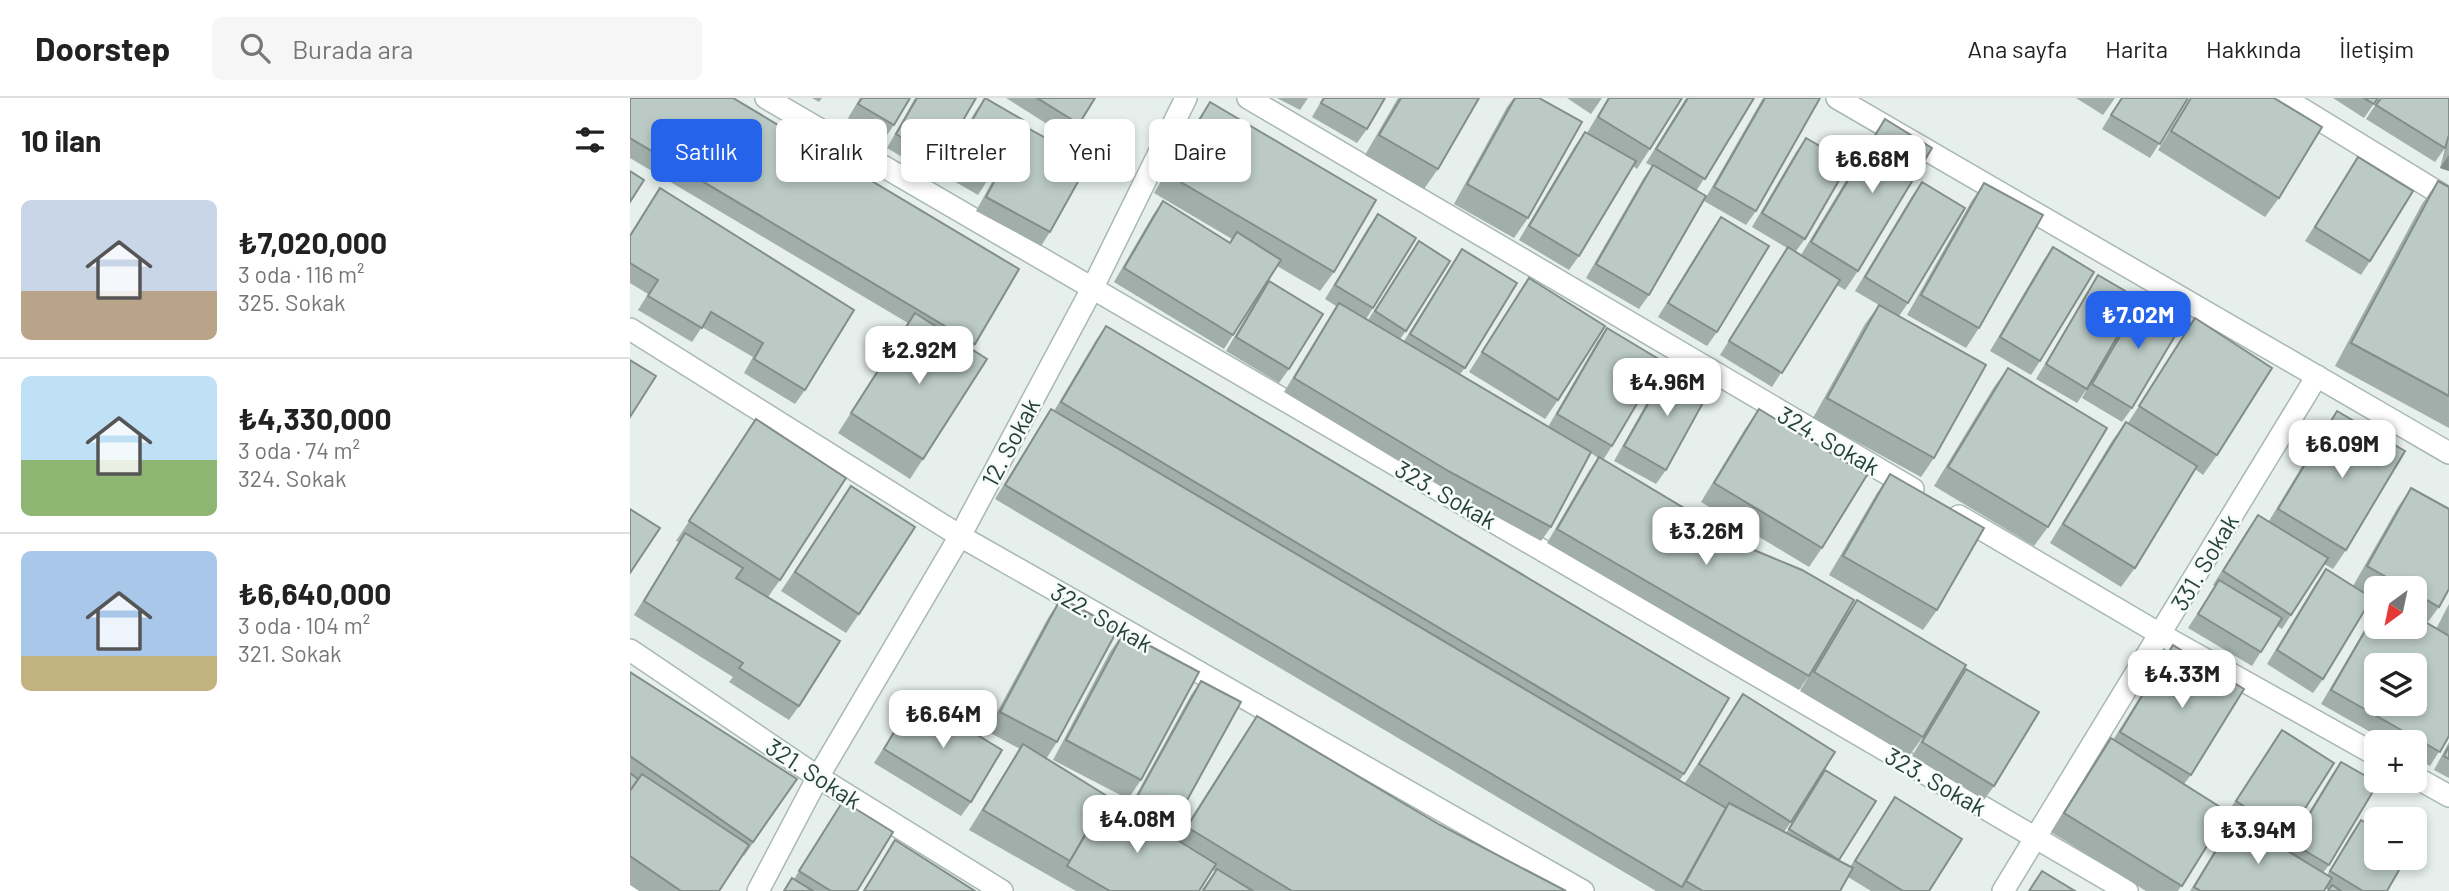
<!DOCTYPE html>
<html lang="tr">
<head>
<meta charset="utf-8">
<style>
	:root { --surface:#fff; --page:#f6f6f6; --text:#222; --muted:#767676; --line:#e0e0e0; --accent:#2563eb }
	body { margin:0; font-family:Barlow,sans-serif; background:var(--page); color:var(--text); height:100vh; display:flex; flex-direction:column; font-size:26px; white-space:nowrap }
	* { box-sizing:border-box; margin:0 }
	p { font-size:23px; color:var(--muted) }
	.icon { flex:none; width:38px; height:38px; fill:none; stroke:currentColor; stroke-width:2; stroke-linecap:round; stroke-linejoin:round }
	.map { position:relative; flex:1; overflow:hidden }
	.details { display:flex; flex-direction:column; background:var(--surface); width:630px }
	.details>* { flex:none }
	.hud { position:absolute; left:21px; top:21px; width:665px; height:63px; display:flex; gap:14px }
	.needle { width:46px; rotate:213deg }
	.buttons { position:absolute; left:1734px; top:478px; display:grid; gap:14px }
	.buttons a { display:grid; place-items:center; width:63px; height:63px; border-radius:10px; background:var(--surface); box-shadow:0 4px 10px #0003; font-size:35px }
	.price { position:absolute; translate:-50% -60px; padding:0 16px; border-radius:14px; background:#fff; color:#222; font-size:23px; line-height:46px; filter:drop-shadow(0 2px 4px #0008) }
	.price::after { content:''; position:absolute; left:50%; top:42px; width:21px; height:16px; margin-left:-10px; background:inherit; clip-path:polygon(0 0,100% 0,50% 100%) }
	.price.active { background:var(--accent); color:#fff }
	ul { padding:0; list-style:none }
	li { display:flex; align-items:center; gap:21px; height:175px; padding:0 21px }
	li+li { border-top:2px solid var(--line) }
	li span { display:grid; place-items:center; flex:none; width:196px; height:140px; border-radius:10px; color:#555 }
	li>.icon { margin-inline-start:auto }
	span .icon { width:84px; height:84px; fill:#fffc; stroke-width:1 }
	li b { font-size:30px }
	h2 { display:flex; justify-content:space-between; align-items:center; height:84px; padding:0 21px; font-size:30px }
	.pill { padding:0 24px; border-radius:10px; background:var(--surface); box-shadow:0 4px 10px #0003; font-size:24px; line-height:63px }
	.pill.active { background:var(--accent); color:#fff }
	header { display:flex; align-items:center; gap:42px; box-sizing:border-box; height:98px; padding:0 35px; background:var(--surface); border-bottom:2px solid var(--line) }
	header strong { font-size:33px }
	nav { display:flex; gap:38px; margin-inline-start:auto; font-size:24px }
	.search { width:490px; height:63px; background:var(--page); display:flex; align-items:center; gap:18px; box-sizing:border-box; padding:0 24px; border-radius:10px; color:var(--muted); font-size:26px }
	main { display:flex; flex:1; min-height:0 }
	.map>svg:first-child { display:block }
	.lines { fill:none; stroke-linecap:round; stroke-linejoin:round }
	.street-casing { stroke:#a8b8b2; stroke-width:24 }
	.street { stroke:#fff; stroke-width:21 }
	.wall { fill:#a1aea9; fill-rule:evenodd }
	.shaded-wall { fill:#838d89 }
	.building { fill:#bbcac4; stroke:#838d89; stroke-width:2; fill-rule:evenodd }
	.labels { text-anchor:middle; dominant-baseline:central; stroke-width:5; stroke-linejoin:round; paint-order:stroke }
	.street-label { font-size:24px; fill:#24423a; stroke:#f7fbf9 }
</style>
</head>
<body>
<header>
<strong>Doorstep</strong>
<div class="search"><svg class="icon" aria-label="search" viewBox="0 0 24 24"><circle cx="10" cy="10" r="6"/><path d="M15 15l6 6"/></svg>Burada ara</div>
<nav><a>Ana sayfa</a><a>Harita</a><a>Hakkında</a><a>İletişim</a></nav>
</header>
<main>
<section class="details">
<h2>10 ilan<svg class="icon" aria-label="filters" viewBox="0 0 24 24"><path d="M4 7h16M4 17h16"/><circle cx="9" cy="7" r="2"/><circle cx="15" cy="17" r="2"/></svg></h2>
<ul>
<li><span style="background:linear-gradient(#c9d6e8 65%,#b9a48a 0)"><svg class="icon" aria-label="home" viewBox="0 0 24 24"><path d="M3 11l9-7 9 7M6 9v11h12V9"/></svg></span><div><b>₺7,020,000</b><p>3 oda · 116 m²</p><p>325. Sokak</p></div></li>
<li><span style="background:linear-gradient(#bfe0f5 60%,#8fb573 0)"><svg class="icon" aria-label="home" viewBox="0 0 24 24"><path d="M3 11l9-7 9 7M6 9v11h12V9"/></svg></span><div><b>₺4,330,000</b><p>3 oda · 74 m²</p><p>324. Sokak</p></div></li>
<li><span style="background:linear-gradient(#a9c7e8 75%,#c2b280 0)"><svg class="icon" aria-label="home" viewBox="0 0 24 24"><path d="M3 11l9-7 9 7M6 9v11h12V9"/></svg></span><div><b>₺6,640,000</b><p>3 oda · 104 m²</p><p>321. Sokak</p></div></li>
</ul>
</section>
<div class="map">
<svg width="1819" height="793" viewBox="0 0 1819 793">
	<rect width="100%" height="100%" fill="#e6efeb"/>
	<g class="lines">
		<g class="street-casing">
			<g id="street">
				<path d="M136 0 1497 793"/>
				<path d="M618 0 1283 391"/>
				<path d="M1207 0 1819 355"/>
				<path d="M1654 0 1819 101"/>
				<path d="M0 231 330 438 953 793"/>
				<path d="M1329 418 1530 536 1746 657"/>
				<path d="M0 552 188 679 372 793"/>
				<path d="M1785 679 1819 698"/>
				<path d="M0 792 1 793"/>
				<path d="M128 793 188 679 330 438 463 189 556 0"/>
				<path d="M1373 793 1687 278"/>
			</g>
		</g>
		<use href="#street" class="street"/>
	</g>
	<g class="wall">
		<path d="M0 0 345 246 342 251 293 361 280 381 208 335 278 225 0 60Z"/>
		<path d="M182 0H192L189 4Z"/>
		<path d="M230 0H280L264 27 254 41 218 20Z"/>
		<path d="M285 0H346L310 62 301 76 257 50Z"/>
		<path d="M355 0 357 83 348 97 310 75 345 14Z"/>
		<path d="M376 0H465L439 40Z"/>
		<path d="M647 0H678L670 12Z"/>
		<path d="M693 0H755L737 31 727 45 682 19Z"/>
		<path d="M768 0H849L808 71 794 91 735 57Z"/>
		<path d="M884 0H909L898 120 884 140 824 106 877 9Z"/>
		<path d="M937 0H972L961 16Z"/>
		<path d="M978 0H1052L1020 51 1007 71 1003 68 949 158 939 172 889 142 945 48 955 34 957 35Z"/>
		<path d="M1056 0H1124L1067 92 1019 197 1009 211 956 180 1013 81 1022 68 1016 65Z"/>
		<path d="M1133 0H1190L1126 113 1116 127 1074 103Z"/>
		<path d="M1446 0H1485L1473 17Z"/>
		<path d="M1491 0H1558L1520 60 1472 31Z"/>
		<path d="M1560 0H1644L1649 100 1635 119 1528 52Z"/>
		<path d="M1703 0H1748L1734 20Z"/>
		<path d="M1750 0H1819V73L1810 70 1815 50 1805 64 1736 21Z"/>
		<path d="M580 4 704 174 690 193 647 168 594 251 484 184 523 117 533 103 600 145 602 141 524 95 567 23Z"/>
		<path d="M1255 21 1228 173 1215 192 1207 187 1142 289 1090 257 1157 150 1122 129 1166 54 1176 40 1175 141 1166 153 1171 157 1241 41Z"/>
		<path d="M394 28 420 134 411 148 346 113 385 42Z"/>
		<path d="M1728 59 1740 163 1731 177 1675 143Z"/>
		<path d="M1808 83 1819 89V330L1705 268 1792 106Z"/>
		<path d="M1292 84 1278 205 1269 218 1304 360 1291 379 1183 320 1235 226 1249 207 1225 193 1282 98Z"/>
		<path d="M1354 85 1349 230 1336 250 1277 217 1341 104Z"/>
		<path d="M30 90 175 292 165 306 114 275 123 259 72 229 62 244 8 212 18 196 0 185V137Z"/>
		<path d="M748 116 743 210 736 221 738 222 789 143 776 233 770 241 774 243 832 151 835 270 830 276 918 329 967 244 977 230 982 348 973 362 1179 578 1169 592 917 445 959 373 968 360 961 355 921 429 911 443 810 388 654 294 706 208 695 201 738 130Z"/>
		<path d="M1091 119 1087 234 1077 248 1028 219 1081 133Z"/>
		<path d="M1423 149 1410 263 1401 277 1360 253 1413 163Z"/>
		<path d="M1468 177 1457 291 1447 305 1406 281 1459 192Z"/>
		<path d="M899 180 928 302 915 321 839 274Z"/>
		<path d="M639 183 659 271 649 285 596 253 629 197Z"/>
		<path d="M1514 197 1502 310 1492 324 1452 300 1505 211Z"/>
		<path d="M1565 220 1587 357 1573 377 1565 371 1505 470 1491 489 1420 445 1482 343 1496 324 1498 325Z"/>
		<path d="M476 228 1054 676 1049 683 1085 704 1055 685 1113 596 1188 681 1209 763 1220 769 1265 699 1299 793H1241L1218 779 1210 793H1026L365 401 411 326 421 311 424 313 466 242ZM1177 699 1156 735 1154 734 1161 724Z"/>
		<path d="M1039 269 1036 372 1026 386 984 363 1029 283Z"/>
		<path d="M1378 270 1418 429 1404 448 1304 388 1364 289Z"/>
		<path d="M1129 311 1192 450 1179 469 1071 404 1115 331Z"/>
		<path d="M1707 313 1716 452 1703 471 1694 466 1652 531 1647 528 1622 568 1558 530 1585 488 1583 487 1618 431 1628 417 1639 423 1694 332Z"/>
		<path d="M126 321 150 482 138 499 169 608 159 622 99 584 103 579 4 517 49 444 46 443Z"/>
		<path d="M1260 376 1307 512 1293 532 1199 477 1247 395Z"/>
		<path d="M221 388 229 516 216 535 151 493Z"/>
		<path d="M1781 390 1809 509 1797 525 1806 531 1819 506V638L1800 668 1785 660V644H1758L1691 606 1746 512V528H1785V490H1746V501L1723 488 1768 409Z"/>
		<path d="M1696 471 1693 581 1683 595 1637 566 1686 485Z"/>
		<path d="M431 500 427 644 416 661 470 710 478 699 498 712 561 597 571 583 544 726 537 736 547 742 614 637 627 618 810 727 936 793H571L585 773 582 772 569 793H446L339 732 380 666 390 651 357 633 418 520Z"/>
		<path d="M1227 502 1293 639 1279 658 1170 593 1213 521Z"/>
		<path d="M494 534 511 682 498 701 423 662 480 554Z"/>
		<path d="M1543 547 1561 677 1554 686 1598 714 1548 793H1516L1421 734 1467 660 1481 640 1483 642 1530 567Z"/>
		<path d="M1336 571 1364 688 1354 702 1282 658 1326 585Z"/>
		<path d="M0 574 167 681 114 758 113 757 89 793H9L0 787Z"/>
		<path d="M285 599 341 704 331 718 244 665 276 614Z"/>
		<path d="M1652 632 1658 737 1650 748 1656 752 1701 678 1711 664 1699 767 1693 775 1697 777 1721 736 1731 722 1757 793H1698V792L1696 790 1694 793H1560L1592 741 1604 722 1596 717Z"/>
		<path d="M1819 644V680L1804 672Z"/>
		<path d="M213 703 227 793H153L162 780 164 781Z"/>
		<path d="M265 742 345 793H233Z"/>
	</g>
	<path class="shaded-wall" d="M1819 57V73L1810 70Z"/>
	<g class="building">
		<path d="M0 0H103L389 171 345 246 0 40Z"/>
		<path d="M232 0H280L264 27 228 6Z"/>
		<path d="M287 0H346L310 62 266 36Z"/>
		<path d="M355 0 393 22 357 83 320 61Z"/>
		<path d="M407 0H465L449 26Z"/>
		<path d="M694 0H755L737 31 691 5Z"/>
		<path d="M771 0H849L808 71 749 37Z"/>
		<path d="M885 0H909L952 24 898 120 837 86Z"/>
		<path d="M979 0H1052L1020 51 968 19Z"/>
		<path d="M1058 0H1124L1075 81 1026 51Z"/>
		<path d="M1135 0H1190L1126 113 1084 89Z"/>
		<path d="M1492 0H1558L1530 46 1481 17Z"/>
		<path d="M1561 0H1644L1692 29 1649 100 1541 33Z"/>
		<path d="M1734 0H1748L1744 6Z"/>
		<path d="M1751 0H1819V37L1815 50 1746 7Z"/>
		<path d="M580 4 746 102 704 174 537 76Z"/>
		<path d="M1255 21 1302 50 1228 173 1181 144Z"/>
		<path d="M394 28 459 64 420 134 356 99Z"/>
		<path d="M955 34 1006 63 949 158 899 128Z"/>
		<path d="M1176 40 1219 65 1175 141 1132 115Z"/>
		<path d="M1728 59 1783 93 1740 163 1685 129Z"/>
		<path d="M1023 67 1076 98 1019 197 966 166Z"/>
		<path d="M0 73 14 82 0 104Z"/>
		<path d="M1808 83 1819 89V298L1721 245Z"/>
		<path d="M1292 84 1335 110 1278 205 1235 179Z"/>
		<path d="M1354 85 1413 117 1349 230 1291 197Z"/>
		<path d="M30 90 224 212 175 292 124 261 133 245 81 214 72 230 18 198 28 182 0 165V138Z"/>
		<path d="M533 103 600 145 607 134 651 162 603 237 494 170Z"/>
		<path d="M748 116 786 140 743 210 705 187Z"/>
		<path d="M1091 119 1139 148 1087 234 1038 205Z"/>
		<path d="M789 143 820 163 776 233 745 213Z"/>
		<path d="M1158 149 1210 182 1152 275 1099 243Z"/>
		<path d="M1423 149 1464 174 1410 263 1370 239Z"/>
		<path d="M832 151 887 185 835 270 780 236Z"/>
		<path d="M1468 177 1509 201 1457 291 1416 266Z"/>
		<path d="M899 180 975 228 928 302 852 254Z"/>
		<path d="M639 183 693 216 659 271 606 239Z"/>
		<path d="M1514 197 1555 221 1502 310 1462 286Z"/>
		<path d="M709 205 961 354 921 429 820 374 664 280Z"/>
		<path d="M1249 207 1356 267 1304 360 1197 300Z"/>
		<path d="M285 215 357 261 293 361 221 315Z"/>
		<path d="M1565 220 1642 270 1587 357 1509 308Z"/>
		<path d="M476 228 1099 600 1054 676 431 304Z"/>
		<path d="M977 230 1032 263 982 348 927 316Z"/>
		<path d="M0 262 26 278 0 319Z"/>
		<path d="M1039 269 1080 292 1036 372 994 348Z"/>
		<path d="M1378 270 1477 330 1418 429 1318 369Z"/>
		<path d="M421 311 1096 710 1052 789 375 387Z"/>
		<path d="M1129 311 1237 377 1192 450 1084 385Z"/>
		<path d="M1707 313 1775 353 1716 452 1648 411Z"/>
		<path d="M126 321 216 380 150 482 59 423Z"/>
		<path d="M1496 324 1567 368 1505 470 1433 426Z"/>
		<path d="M969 359 1124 452 1172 472 1224 502 1179 578 927 431Z"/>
		<path d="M1260 376 1354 430 1307 512 1213 458Z"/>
		<path d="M221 388 285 429 229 516 165 474Z"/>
		<path d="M1781 390 1819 411V491L1809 509 1785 495V490H1776L1737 468Z"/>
		<path d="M0 411 30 430 0 475Z"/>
		<path d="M1628 417 1698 460 1661 517 1593 473Z"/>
		<path d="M55 435 113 470 106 480 210 543 169 608 109 570 113 565 14 503Z"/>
		<path d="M1696 471 1742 500 1693 581 1647 552Z"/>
		<path d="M1589 482 1652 520 1631 554 1568 516Z"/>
		<path d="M431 500 488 531 427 644 370 614Z"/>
		<path d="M1227 502 1336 567 1293 639 1184 574Z"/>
		<path d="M1746 514V528H1785V518L1819 538V638L1810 654 1701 592ZM1746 567H1785V606H1746Z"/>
		<path d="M494 534 569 574 511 682 436 642Z"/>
		<path d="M1543 547 1614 591 1561 677 1490 634Z"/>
		<path d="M1336 571 1409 614 1364 688 1292 644Z"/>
		<path d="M0 574 167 681 123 744 0 658Z"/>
		<path d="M571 583 611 604 544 726 504 704Z"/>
		<path d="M1113 596 1205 654 1161 724 1069 666Z"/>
		<path d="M285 599 372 652 341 704 254 651Z"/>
		<path d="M627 618 810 727 936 793H662L557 729Z"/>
		<path d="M1652 632 1704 665 1658 737 1606 703Z"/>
		<path d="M1481 640 1598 714 1552 788 1434 715Z"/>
		<path d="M393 646 477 698 440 763 353 712Z"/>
		<path d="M1819 648V661L1814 658Z"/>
		<path d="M1711 664 1748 685 1699 767 1662 745Z"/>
		<path d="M1195 672 1246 703 1209 762 1159 731Z"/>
		<path d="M0 675 8 681 0 693Z"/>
		<path d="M12 676 119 747 89 793H51L0 758V693Z"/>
		<path d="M478 699 586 766 569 793H480L437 768Z"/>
		<path d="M1265 699 1332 741 1299 793H1273L1225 763Z"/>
		<path d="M213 703 263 734 227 793H201L169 773Z"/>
		<path d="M1099 705 1223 770 1210 793H1073L1056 783Z"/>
		<path d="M1605 721 1702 780 1694 793H1571L1564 789Z"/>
		<path d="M1731 722 1746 731V760H1776L1757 793H1733L1700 773Z"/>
		<path d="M265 742 345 793H234Z"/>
		<path d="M587 771 623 793H573Z"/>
		<path d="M1412 773 1445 793H1399Z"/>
		<path d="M162 780 183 793H154Z"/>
		<path d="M1702 787 1711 793H1698Z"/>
	</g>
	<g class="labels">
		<g class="street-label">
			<text transform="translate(1199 342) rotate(30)">324. Sokak</text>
			<text transform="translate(380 344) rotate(-62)">12. Sokak</text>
			<text transform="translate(816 396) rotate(30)">323. Sokak</text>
			<text transform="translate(1574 464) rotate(-59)">331. Sokak</text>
			<text transform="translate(472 519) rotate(30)">322. Sokak</text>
			<text transform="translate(184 675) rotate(33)">321. Sokak</text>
			<text transform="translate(1306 683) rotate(30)">323. Sokak</text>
		</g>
	</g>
</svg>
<div class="buttons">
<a><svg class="needle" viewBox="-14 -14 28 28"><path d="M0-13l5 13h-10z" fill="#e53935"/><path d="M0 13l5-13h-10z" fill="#767676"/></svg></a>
<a><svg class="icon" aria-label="layers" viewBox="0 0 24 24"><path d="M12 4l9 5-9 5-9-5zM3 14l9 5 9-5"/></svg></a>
<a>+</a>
<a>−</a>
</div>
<b class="price" style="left:1242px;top:97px">₺6.68M</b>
<b class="price active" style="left:1508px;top:253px">₺7.02M</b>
<b class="price" style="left:289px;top:288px">₺2.92M</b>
<b class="price" style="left:1037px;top:320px">₺4.96M</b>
<b class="price" style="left:1712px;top:382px">₺6.09M</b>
<b class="price" style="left:1076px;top:469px">₺3.26M</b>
<b class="price" style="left:1552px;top:612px">₺4.33M</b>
<b class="price" style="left:313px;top:652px">₺6.64M</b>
<b class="price" style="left:507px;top:757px">₺4.08M</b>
<b class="price" style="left:1628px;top:768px">₺3.94M</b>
<div class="hud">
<a class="pill active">Satılık</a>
<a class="pill">Kiralık</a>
<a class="pill">Filtreler</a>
<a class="pill">Yeni</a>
<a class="pill">Daire</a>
</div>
</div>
</main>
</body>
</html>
